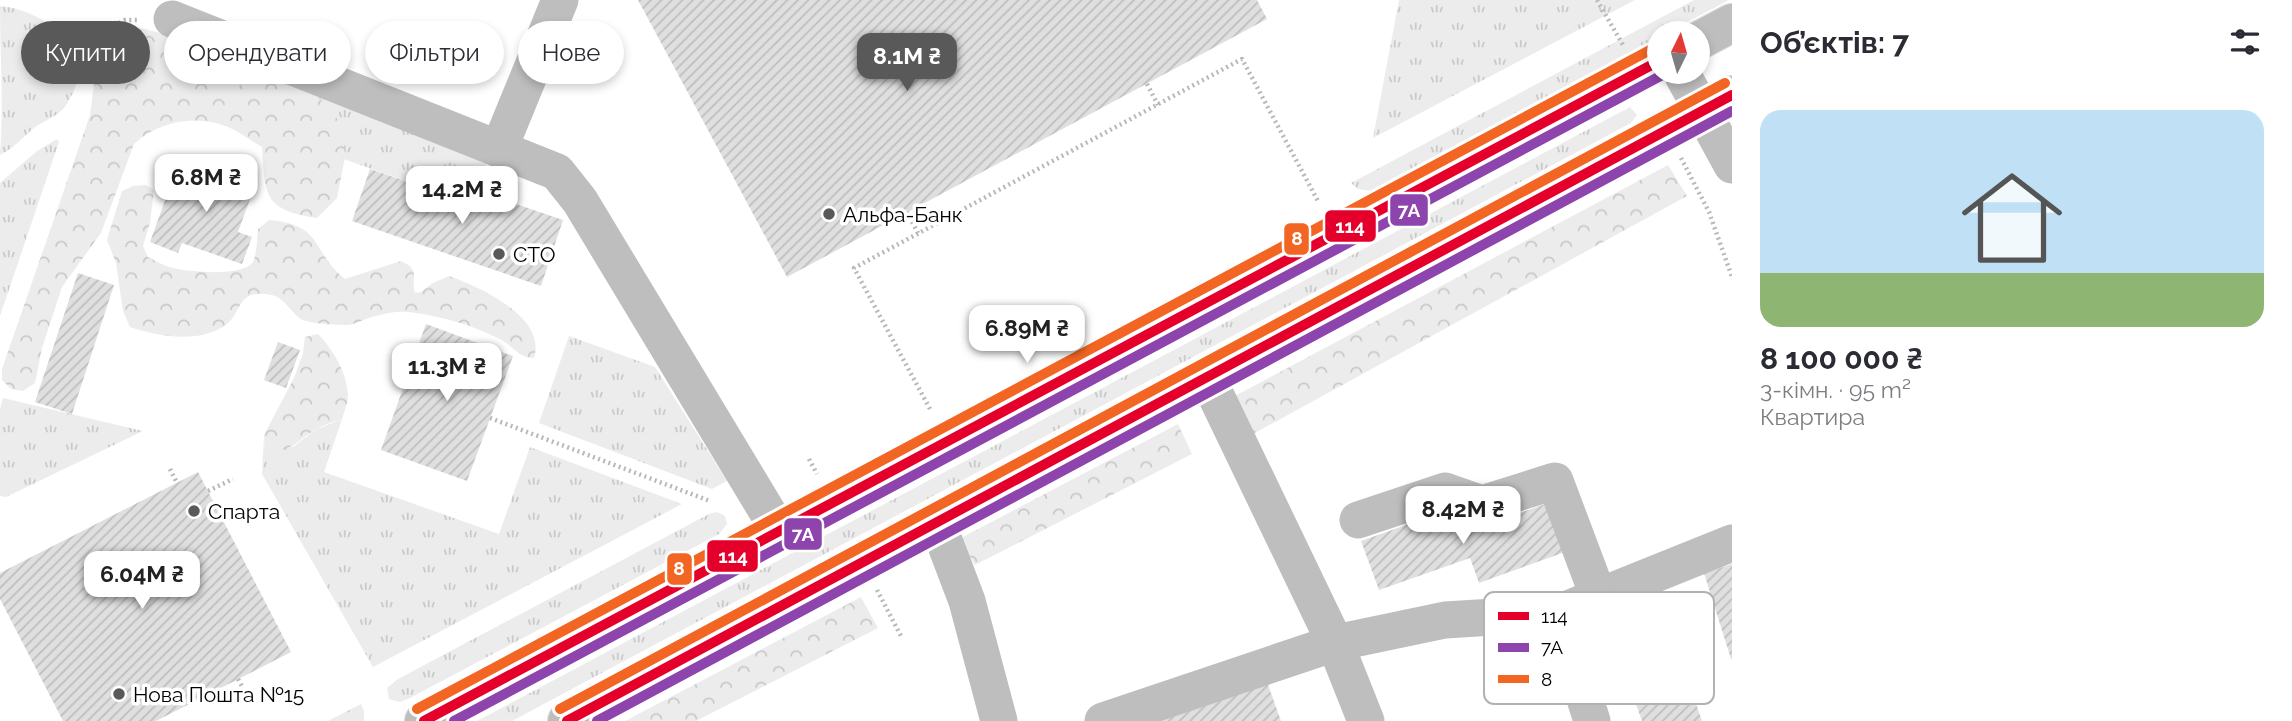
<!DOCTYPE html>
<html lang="uk">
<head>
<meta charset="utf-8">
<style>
	:root { --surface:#fff; --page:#f2f2f3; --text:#2b2b33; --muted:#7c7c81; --accent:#595959 }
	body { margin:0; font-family:Raleway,sans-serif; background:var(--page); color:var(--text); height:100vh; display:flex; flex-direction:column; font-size:26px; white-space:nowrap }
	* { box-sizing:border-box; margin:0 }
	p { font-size:23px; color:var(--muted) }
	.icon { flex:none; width:38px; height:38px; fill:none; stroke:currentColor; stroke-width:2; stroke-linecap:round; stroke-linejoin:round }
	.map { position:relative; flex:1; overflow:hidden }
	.panel { display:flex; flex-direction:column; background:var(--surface); width:560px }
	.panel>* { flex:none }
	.banner { position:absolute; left:21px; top:21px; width:665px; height:63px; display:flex; gap:14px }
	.needle { width:46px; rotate:5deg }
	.tools { position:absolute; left:1647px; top:21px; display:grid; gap:14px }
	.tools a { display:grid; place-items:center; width:63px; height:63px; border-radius:50%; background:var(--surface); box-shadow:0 4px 10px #0003; font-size:35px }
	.price { position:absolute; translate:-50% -60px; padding:0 16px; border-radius:14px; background:#fff; color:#222; font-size:23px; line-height:46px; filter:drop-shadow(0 2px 4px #0008) }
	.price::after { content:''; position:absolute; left:50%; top:42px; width:21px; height:16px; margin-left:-10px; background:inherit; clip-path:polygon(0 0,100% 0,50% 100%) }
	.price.active { background:var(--accent); color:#fff }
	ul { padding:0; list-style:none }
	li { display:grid; align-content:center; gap:14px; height:371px; padding:0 28px }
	li span { display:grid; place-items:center; height:217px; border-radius:21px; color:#555 }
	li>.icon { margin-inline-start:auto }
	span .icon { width:126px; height:126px; fill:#fffc; stroke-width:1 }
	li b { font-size:30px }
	h2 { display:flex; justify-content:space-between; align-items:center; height:84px; padding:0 28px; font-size:30px }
	.tag { padding:0 24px; border-radius:32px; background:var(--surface); box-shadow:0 4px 10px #0003; font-size:24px; line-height:63px }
	.tag.active { background:var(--accent); color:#fff }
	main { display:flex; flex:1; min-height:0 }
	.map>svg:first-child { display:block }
	.grass { fill:url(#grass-tufts) }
	.forest { fill:url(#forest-crowns) }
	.building { fill:url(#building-hatch) }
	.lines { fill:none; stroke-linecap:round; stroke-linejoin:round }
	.major-casing { stroke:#dbdbdb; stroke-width:40 }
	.path { stroke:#b9b9b9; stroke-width:4.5; stroke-dasharray:2 3.5; stroke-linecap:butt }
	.minor { stroke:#bebebe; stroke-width:37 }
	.major { stroke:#bebebe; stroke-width:38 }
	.bus-1-casing { stroke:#fff; stroke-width:16 }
	.bus-2-casing { stroke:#fff; stroke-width:16 }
	.bus-3-casing { stroke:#fff; stroke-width:16 }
	.bus-1 { stroke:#e4002b; stroke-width:10 }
	.bus-2 { stroke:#8e44ad; stroke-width:10 }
	.bus-3 { stroke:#f26522; stroke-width:10 }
	.poi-dot { fill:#595959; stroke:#fff; stroke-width:2.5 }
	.labels { text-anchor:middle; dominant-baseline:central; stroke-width:7; stroke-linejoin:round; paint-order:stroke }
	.poi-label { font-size:21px; fill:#000; stroke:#fff; text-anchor:start }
	.key { fill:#fff; stroke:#b2b2b2; stroke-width:2 }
	.key-label { font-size:19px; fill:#000 }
	.line-badge { stroke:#fff; stroke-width:2.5 }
	.badge-label { font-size:19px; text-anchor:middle; font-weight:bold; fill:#fff }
</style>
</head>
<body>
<main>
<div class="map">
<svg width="1732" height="721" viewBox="0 0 1732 721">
	<defs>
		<pattern id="grass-tufts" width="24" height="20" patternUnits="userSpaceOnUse" patternTransform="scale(1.75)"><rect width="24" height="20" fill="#ececec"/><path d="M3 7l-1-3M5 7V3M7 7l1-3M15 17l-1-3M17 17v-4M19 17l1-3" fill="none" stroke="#c9c9c9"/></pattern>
		<pattern id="forest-crowns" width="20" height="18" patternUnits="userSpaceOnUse" patternTransform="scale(1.75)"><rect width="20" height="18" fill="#ececec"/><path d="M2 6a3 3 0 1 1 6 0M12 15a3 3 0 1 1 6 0" fill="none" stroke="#c9c9c9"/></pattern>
		<pattern id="building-hatch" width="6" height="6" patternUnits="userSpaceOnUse" patternTransform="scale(1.75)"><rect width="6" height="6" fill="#dfdfdf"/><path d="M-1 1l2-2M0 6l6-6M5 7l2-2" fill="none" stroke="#bebebe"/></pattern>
	</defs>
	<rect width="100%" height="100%" fill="#fff"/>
	<g class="grass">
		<path d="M1399 0H1635L1373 138Z"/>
		<path d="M1694 0H1729L1667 33H1659V37L1372 191 1358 189 1351 183Z"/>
		<path d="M0 6C21 8 38 16 55 28 81 46 86 64 73 93 69 99 67 106 61 111 53 118 42 122 34 128 22 138 14 148 0 155 4 106 0 56 0 6Z"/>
		<path d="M135 31 488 158 472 204 117 80Z"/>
		<path d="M1630 107 1637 115 1631 123 512 721H477Z"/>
		<path d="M57 139 59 142 0 316V183L37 151Z"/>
		<path d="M569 336 655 367 727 481 712 489 539 423Z"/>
		<path d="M3 398 143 431 6 497 0 496V409Z"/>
		<path d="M342 419 324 472 499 534 530 447 682 504 373 667 262 474 264 435 265 450 293 447 315 430Z"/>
		<path d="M717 512 725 516 727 524 719 534 408 699 400 702 389 699 387 688 398 679 709 514Z"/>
		<path d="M361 704 364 711V721H328Z"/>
	</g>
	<g class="forest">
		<path d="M137 27 179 38 203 51 215 93 230 95 252 73 271 71 290 77 324 102 343 126 345 157 337 198 317 218C264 210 265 196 262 147 251 141 240 132 228 127 196 114 159 121 134 144L101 233 62 287 42 348 35 383 23 391 11 389 2 380V369L90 115 98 52 112 35Z"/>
		<path d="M1668 165 1687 196 1253 434 1233 397Z"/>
		<path d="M146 185 154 190 150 223 143 246 148 257C156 261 164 266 173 268 189 272 243 277 253 262 257 254 257 239 258 229L269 220C325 225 310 251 345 279L401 261C422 271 410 276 415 293L421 292 433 283 449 276C480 287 547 317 534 358 517 358 512 344 498 338 473 326 444 317 416 313 399 310 385 313 369 318 363 320 355 324 349 325 337 325 317 324 306 321 288 316 288 291 257 294 239 295 239 314 228 323 203 344 159 337 130 327L123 311 116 263 107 240 122 191 133 186Z"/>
		<path d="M318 334C334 351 347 373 348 396 348 403 344 412 342 419 333 422 323 425 315 430 296 441 291 454 265 450L264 435 294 378 303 353 305 337Z"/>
		<path d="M1178 424 1192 454 975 565 959 539Z"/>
		<path d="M861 597 878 628 696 721H625Z"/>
	</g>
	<g class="building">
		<path d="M638 0H1257L1267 19 787 277Z"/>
		<path d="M201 163 256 183 238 232 252 237 242 264 182 243 178 253 150 242 176 170 196 177Z"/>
		<path d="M370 169 485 208 490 195 563 220 541 286 352 221Z"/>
		<path d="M78 273 114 285 72 414 35 402Z"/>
		<path d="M426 324 513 356 467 481 381 450Z"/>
		<path d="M278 342 300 350 286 388 264 380Z"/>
		<path d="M198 472 291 652 156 721H63L0 599V573Z"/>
		<path d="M1548 503 1565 552 1479 583 1470 558 1379 590 1361 541 1451 509 1460 534Z"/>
		<path d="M1732 564V659H1731L1704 573Z"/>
		<path d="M1664 611 1702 721H1642L1610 630Z"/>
		<path d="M1267 682 1281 721H1156Z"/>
	</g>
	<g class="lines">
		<g class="major-casing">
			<g id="major">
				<path d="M1698 41 1732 23"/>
				<path d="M424 721 1659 61"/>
				<path d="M567 721 1732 95"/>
			</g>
		</g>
		<g class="path">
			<path d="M1597 0 1623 45"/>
			<path d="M85 41 125 20H140"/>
			<path d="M1147 84 1158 105"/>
			<path d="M1681 158 1709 212 1732 277"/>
			<path d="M907 212 918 233"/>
			<path d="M930 409 854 268 1242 59 1319 203"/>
			<path d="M490 418 710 501"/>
			<path d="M809 459 817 474"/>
			<path d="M170 469 177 483"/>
			<path d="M208 491 233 479"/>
			<path d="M877 590 902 638"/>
			<path d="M238 679 243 688"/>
		</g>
		<g class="minor">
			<path d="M172 19 557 172 580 201 779 531"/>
			<path d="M1681 72 1732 165"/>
			<path d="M499 149 560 0"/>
			<path d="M1207 377 1335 643 1445 620 1558 613 1732 543"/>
			<path d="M1358 520 1445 491 1482 504 1555 481 1599 598"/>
			<path d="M937 522 967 601 999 721"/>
			<path d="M1558 613 1592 721"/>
			<path d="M1103 721 1335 643 1366 721"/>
		</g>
		<use href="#major" class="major"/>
		<g class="bus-1-casing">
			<g id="bus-1">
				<path d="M424 721 1659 61"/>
				<path d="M567 721 1732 95"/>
			</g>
		</g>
		<g class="bus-2-casing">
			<g id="bus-2">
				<path d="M454 721 1666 73"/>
				<path d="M597 721 1732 111"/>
			</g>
		</g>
		<g class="bus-3-casing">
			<g id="bus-3">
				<path d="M417 709 1652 49"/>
				<path d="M560 709 1725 83"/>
			</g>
		</g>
		<use href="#bus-1" class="bus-1"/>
		<use href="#bus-2" class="bus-2"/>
		<use href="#bus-3" class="bus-3"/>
	</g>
	<g class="poi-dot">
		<circle cx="829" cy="214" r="7"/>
		<circle cx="499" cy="254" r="7"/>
		<circle cx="194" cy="511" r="7"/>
		<circle cx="119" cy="694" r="7"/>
	</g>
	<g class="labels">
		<g class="poi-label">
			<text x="843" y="214">Альфа-Банк</text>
			<text x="513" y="254">СТО</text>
			<text x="208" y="511">Спарта</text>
			<text x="133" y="694">Нова Пошта №15</text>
		</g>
	</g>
	<rect x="1484" y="592" width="230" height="112" rx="10" class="key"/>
	<rect x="1498" y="612" width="31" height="8" fill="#e4002b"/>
	<rect x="1498" y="643" width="31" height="9" fill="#8e44ad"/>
	<rect x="1498" y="675" width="31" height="8" fill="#f26522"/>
	<g class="key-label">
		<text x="1541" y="623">114</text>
		<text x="1541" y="654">7А</text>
		<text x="1541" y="686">8</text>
	</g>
	<g class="line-badge">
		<rect x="1389" y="193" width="40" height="34" rx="7" fill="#8e44ad"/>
		<rect x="1324" y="209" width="53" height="34" rx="7" fill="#e4002b"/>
		<rect x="1283" y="222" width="27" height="34" rx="7" fill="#f26522"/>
		<rect x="783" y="517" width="40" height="34" rx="7" fill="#8e44ad"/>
		<rect x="706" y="539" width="53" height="34" rx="7" fill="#e4002b"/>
		<rect x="666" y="552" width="27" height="34" rx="7" fill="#f26522"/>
	</g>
	<g class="badge-label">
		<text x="1409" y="217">7А</text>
		<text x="1350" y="233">114</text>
		<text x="1297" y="245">8</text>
		<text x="803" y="541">7А</text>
		<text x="733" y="563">114</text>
		<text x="679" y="575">8</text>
	</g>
</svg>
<div class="tools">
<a><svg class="needle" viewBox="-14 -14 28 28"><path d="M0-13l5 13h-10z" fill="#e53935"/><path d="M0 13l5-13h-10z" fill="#7c7c81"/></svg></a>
</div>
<b class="price active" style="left:907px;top:93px">8.1M ₴</b>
<b class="price" style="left:206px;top:214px">6.8M ₴</b>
<b class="price" style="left:462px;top:226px">14.2M ₴</b>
<b class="price" style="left:1027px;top:365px">6.89M ₴</b>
<b class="price" style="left:447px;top:403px">11.3M ₴</b>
<b class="price" style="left:1463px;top:546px">8.42M ₴</b>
<b class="price" style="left:142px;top:611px">6.04M ₴</b>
<div class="banner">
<a class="tag active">Купити</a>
<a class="tag">Орендувати</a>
<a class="tag">Фільтри</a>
<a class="tag">Нове</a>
</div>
</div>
<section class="panel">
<h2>Об’єктів: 7<svg class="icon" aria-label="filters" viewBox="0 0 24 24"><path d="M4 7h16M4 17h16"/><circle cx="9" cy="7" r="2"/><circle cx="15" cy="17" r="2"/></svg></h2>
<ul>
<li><span style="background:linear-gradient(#bfe0f5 75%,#8fb573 0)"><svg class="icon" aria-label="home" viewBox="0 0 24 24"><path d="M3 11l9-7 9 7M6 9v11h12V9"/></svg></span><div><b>8 100 000 ₴</b><p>3-кімн. · 95 m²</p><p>Квартира</p></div></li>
</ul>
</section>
</main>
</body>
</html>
